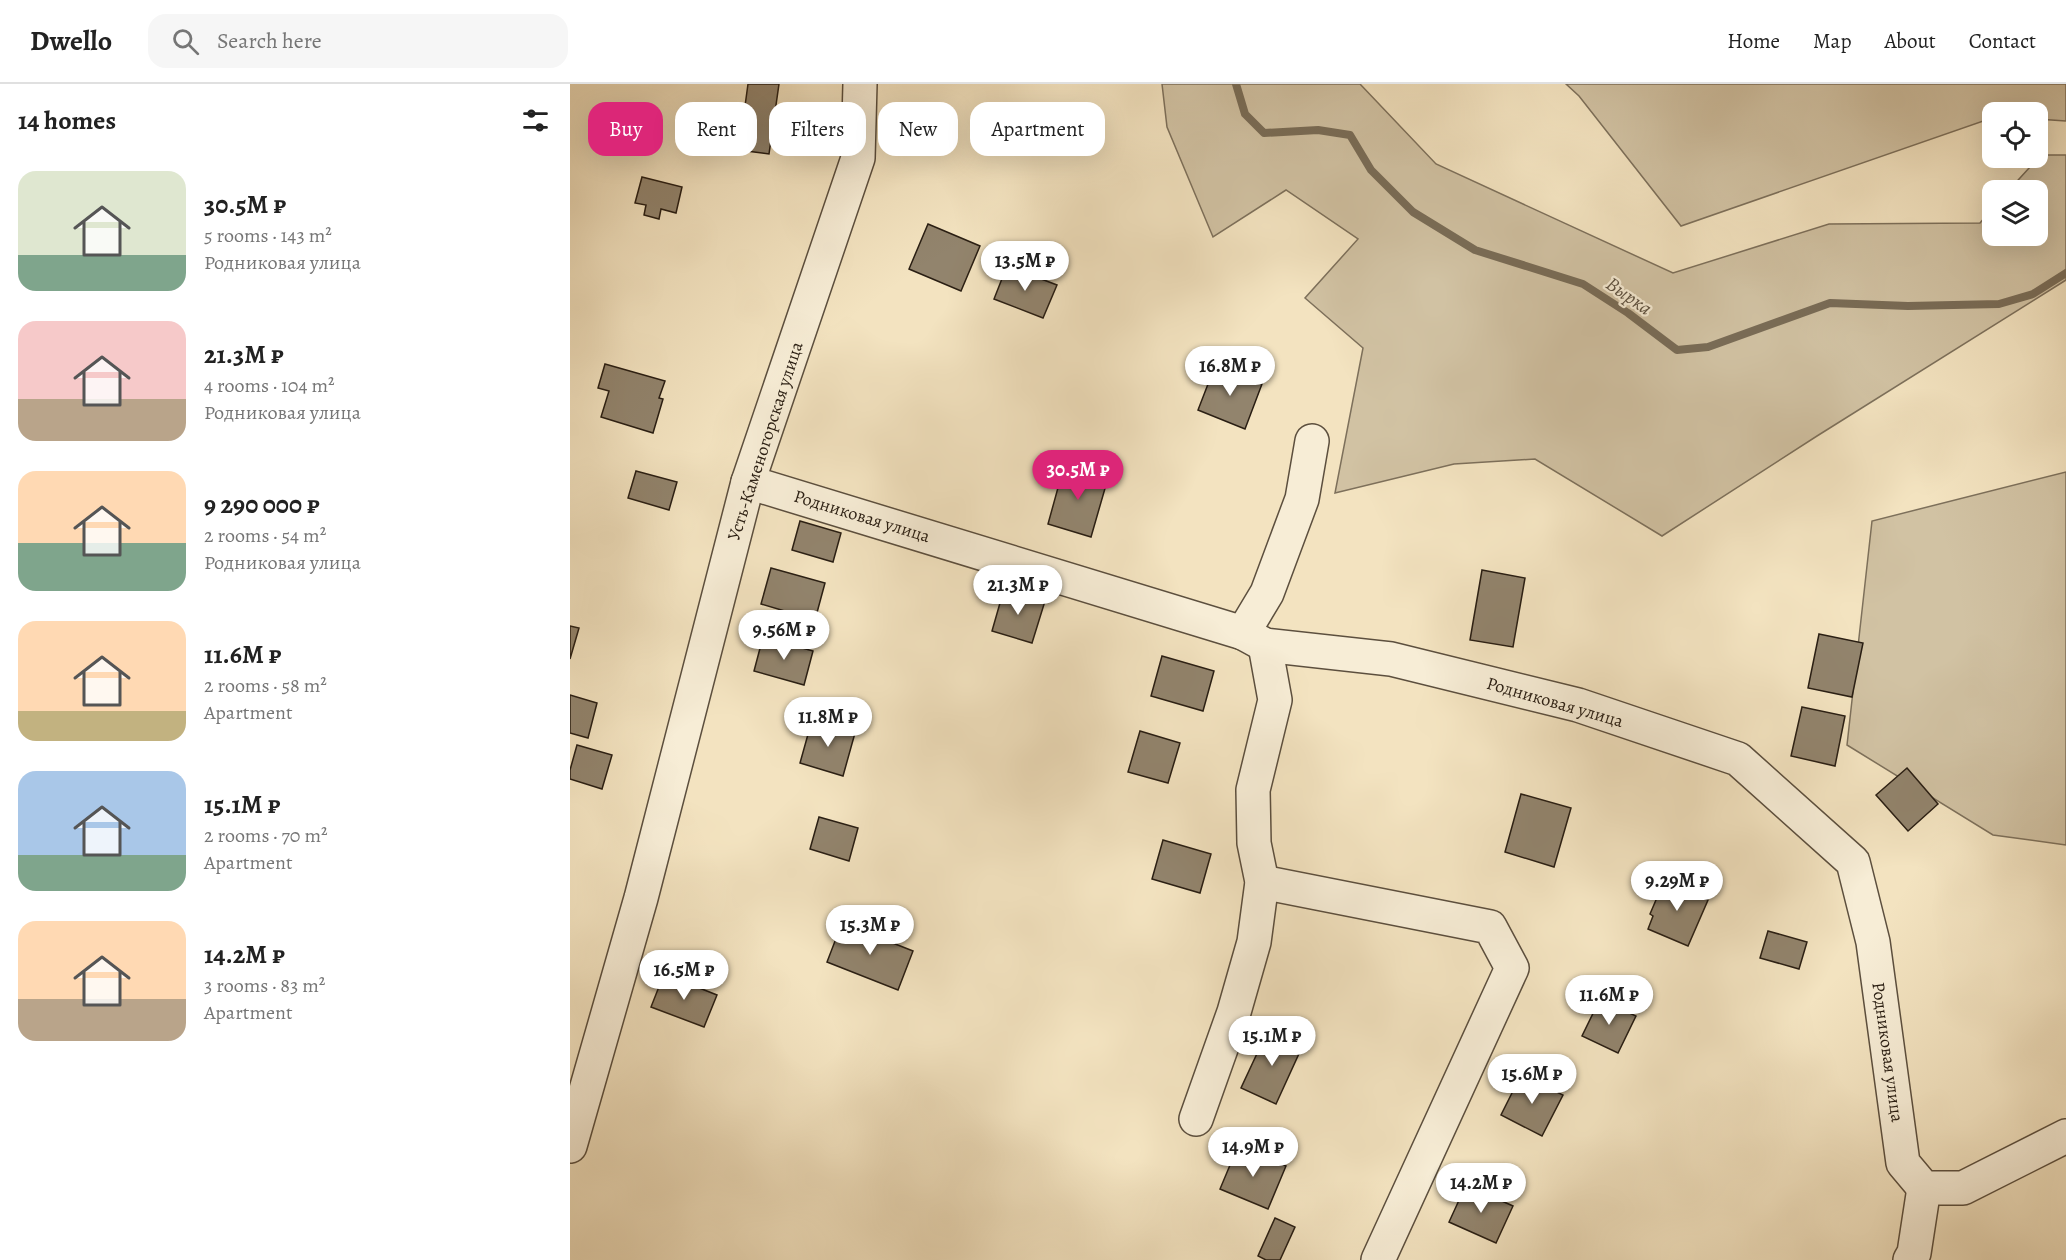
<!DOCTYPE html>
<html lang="en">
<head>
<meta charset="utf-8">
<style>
	:root { --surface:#fff; --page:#f6f6f6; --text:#222; --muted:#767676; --line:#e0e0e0; --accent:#db2777 }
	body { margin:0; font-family:Alegreya,serif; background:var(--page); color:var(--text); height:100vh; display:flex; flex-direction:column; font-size:22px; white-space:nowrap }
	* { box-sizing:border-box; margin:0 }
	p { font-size:20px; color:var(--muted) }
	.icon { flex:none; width:33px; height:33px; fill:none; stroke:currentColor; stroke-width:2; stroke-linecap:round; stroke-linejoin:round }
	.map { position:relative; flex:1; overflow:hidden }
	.drawer { display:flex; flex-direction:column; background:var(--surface); width:570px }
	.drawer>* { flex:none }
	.guide { position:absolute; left:18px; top:18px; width:570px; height:54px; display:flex; gap:12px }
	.controls { position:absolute; left:1412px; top:18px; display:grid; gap:12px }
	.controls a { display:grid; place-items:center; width:66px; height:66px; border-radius:12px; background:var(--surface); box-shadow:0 6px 24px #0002; font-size:30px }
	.price { position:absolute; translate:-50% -51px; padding:0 14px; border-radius:21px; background:#fff; color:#222; font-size:20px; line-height:39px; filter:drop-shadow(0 2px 3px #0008) }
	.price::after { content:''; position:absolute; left:50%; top:36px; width:18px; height:14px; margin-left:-9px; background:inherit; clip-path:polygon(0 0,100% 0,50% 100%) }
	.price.current { background:var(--accent); color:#fff }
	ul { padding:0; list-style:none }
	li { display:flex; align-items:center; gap:18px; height:150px; padding:0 18px }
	li span { display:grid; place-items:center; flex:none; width:168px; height:120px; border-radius:18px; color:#555 }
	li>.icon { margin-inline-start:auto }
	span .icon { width:72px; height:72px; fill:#fffc; stroke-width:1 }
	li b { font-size:26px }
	h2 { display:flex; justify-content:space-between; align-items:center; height:72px; padding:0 18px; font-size:26px }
	.tag { padding:0 21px; border-radius:18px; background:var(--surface); box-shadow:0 6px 24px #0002; font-size:21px; line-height:54px }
	.tag.current { background:var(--accent); color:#fff }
	header { display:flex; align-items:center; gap:36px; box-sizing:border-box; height:84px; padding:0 30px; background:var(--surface); border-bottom:2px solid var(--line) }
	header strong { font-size:28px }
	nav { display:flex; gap:33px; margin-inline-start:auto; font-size:21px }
	.search { width:420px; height:54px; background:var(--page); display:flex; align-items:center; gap:15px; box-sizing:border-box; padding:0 21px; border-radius:18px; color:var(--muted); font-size:22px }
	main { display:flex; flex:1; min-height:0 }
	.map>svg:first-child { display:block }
	.green { fill:#d1c2a3; stroke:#7d705b; stroke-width:1.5 }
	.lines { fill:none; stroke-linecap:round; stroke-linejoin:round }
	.stream { stroke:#796c57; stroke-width:8 }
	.building { fill:#92846d; stroke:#291e13; stroke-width:1.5 }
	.minor-casing { stroke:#5c4f3e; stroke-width:36 }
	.minor { stroke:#f7edd6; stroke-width:33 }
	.labels { text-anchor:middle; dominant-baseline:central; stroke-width:4.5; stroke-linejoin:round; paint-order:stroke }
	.street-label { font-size:18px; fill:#291e13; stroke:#f7edd6 }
	.water-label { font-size:20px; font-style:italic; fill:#5e5241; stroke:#f7edd6 }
</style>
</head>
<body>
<header>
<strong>Dwello</strong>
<div class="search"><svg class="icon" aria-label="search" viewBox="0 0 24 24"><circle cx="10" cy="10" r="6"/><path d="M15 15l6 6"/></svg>Search here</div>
<nav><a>Home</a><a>Map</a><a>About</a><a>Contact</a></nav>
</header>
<main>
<section class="drawer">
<h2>14 homes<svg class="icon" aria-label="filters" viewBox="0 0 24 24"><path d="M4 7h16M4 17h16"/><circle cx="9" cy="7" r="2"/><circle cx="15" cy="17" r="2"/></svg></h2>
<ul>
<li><span style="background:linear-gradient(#dfe7d0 70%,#7fa58c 0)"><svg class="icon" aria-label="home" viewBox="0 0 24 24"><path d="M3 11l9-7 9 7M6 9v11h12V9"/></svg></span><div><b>30.5M ₽</b><p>5 rooms · 143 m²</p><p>Родниковая улица</p></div></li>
<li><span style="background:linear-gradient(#f6c9c9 65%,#b9a48a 0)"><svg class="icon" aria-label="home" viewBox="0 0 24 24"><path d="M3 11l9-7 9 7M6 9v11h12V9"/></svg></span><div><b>21.3M ₽</b><p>4 rooms · 104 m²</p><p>Родниковая улица</p></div></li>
<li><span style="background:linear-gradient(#ffd9b3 60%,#7fa58c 0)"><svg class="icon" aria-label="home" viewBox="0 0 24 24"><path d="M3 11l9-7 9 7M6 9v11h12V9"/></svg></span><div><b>9 290 000 ₽</b><p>2 rooms · 54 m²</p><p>Родниковая улица</p></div></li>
<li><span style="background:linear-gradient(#ffd9b3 75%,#c2b280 0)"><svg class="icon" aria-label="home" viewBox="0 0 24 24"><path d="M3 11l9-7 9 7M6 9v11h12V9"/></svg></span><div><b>11.6M ₽</b><p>2 rooms · 58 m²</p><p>Apartment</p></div></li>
<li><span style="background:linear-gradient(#a9c7e8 70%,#7fa58c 0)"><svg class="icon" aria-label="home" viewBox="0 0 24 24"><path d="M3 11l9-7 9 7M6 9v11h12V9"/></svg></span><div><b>15.1M ₽</b><p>2 rooms · 70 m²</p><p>Apartment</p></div></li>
<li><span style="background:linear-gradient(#ffd9b3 65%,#b9a48a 0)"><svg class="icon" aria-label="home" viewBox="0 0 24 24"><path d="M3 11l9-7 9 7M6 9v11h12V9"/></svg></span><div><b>14.2M ₽</b><p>3 rooms · 83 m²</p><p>Apartment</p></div></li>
</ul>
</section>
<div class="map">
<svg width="1496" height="1176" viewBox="0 0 1496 1176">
	<rect width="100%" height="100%" fill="#f3e3c0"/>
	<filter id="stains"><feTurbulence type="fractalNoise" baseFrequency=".00333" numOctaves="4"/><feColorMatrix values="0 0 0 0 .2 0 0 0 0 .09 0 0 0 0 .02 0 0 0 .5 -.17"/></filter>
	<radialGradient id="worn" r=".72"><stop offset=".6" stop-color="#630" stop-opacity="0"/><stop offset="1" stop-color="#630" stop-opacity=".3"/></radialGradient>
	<g class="green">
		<path d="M592 0H790L866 80 1103 189 1259 140 1410 139 1422 125V152H1467V106H1439L1471 71H1496V196L1247 352 1092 452 965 375 884 380 765 409 793 264 735 214 788 155 716 106 643 153 597 43Z"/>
		<path d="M996 0H1496V37L1467 35V28H1422V34L1111 142 1009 12Z"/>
		<path d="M1496 388V761L1423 751 1277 661 1302 437Z"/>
	</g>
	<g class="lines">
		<path class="stream" d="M666 0 675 30 694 49 748 46 780 51 801 86 843 128 905 166 1013 200 1058 229 1107 266 1138 263 1260 219 1338 222 1429 220 1463 210 1496 189"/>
	</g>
	<g class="building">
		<path d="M178 0H209L199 70 169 66Z"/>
		<path d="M72 93 112 103 106 129 91 125 89 135 74 131 76 121 65 119Z"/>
		<path d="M358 140 410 162 391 207 339 185Z"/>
		<path d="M437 182 487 201 473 234 424 215Z"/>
		<path d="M35 280 95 297 89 314 93 315 83 349 31 333 39 307 28 304Z"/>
		<path d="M645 282 692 300 675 345 628 326Z"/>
		<path d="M494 382 538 394 521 453 478 440Z"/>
		<path d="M66 387 107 398 99 426 58 414Z"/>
		<path d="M230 437 271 449 263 478 222 466Z"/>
		<path d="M201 484 255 499 245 536 191 520Z"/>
		<path d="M912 486 955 494 943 563 900 556Z"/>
		<path d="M434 505 475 517 462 559 422 547Z"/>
		<path d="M0 542 9 544 0 575Z"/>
		<path d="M1249 550 1293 559 1282 613 1238 604Z"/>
		<path d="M193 553 243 567 234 601 184 587Z"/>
		<path d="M592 572 644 587 633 627 581 612Z"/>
		<path d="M0 611 27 619 18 654 0 649Z"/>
		<path d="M1232 623 1275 632 1265 682 1221 672Z"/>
		<path d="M242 636 285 649 273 692 230 679Z"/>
		<path d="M570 647 610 659 598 699 558 688Z"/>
		<path d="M7 661 42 671 32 705 0 695V686Z"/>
		<path d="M1337 684 1368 720 1338 747 1306 711Z"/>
		<path d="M951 710 1001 724 984 783 935 768Z"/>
		<path d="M249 733 288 744 279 777 240 765Z"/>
		<path d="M593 756 641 770 630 809 582 795Z"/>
		<path d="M1095 795 1129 809 1128 811 1138 816 1118 862 1078 845 1083 832 1080 830Z"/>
		<path d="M272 839 343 867 328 906 257 878Z"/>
		<path d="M1198 847 1237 858 1229 885 1190 874Z"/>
		<path d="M94 890 147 911 134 943 81 923Z"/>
		<path d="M1030 915 1066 932 1048 969 1012 952Z"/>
		<path d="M698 946 732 963 706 1020 671 1004Z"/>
		<path d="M951 991 993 1011 972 1052 931 1031Z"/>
		<path d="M668 1062 716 1082 698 1125 650 1105Z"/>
		<path d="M896 1101 943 1122 926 1159 879 1138Z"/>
		<path d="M705 1134 725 1143 710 1176H696L688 1172Z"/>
	</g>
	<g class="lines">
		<g class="minor-casing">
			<g id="minor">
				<path d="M178 398 673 549 695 561 821 575 1008 621 1168 675 1283 778 1303 858 1333 1079 1354 1104H1393L1496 1052"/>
				<path d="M673 549 697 509 732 415 742 357"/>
				<path d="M692 798 920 843 942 884 808 1176"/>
				<path d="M626 1035 664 928 684 858 692 798 684 759 683 706 705 616 695 561"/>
				<path d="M0 1062 71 814 178 398 288 74 290 0"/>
				<path d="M1340 1176 1344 1169 1354 1104"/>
			</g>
		</g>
		<use href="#minor" class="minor"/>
	</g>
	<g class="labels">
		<g class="street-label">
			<text transform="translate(195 357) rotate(-72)">Усть-Каменогорская улица</text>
			<text transform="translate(292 432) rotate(17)">Родниковая улица</text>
			<text transform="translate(985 618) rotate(16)">Родниковая улица</text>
			<text transform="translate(1318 968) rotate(82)">Родниковая улица</text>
		</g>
		<g class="water-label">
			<text transform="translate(1059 212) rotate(35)">Вырка</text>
		</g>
	</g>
	<rect width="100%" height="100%" filter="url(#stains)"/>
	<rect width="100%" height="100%" fill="url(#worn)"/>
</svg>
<div class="controls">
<a><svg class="icon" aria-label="locate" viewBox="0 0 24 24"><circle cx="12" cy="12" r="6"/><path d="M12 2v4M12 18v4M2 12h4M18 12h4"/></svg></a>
<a><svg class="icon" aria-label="layers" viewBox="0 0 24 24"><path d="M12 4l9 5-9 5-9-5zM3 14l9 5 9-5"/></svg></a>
</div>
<b class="price" style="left:455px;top:208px">13.5M ₽</b>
<b class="price" style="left:660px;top:313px">16.8M ₽</b>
<b class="price current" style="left:508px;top:417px">30.5M ₽</b>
<b class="price" style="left:448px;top:532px">21.3M ₽</b>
<b class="price" style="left:214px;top:577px">9.56M ₽</b>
<b class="price" style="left:258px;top:664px">11.8M ₽</b>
<b class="price" style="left:1107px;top:828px">9.29M ₽</b>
<b class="price" style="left:300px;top:872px">15.3M ₽</b>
<b class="price" style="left:114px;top:917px">16.5M ₽</b>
<b class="price" style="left:1039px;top:942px">11.6M ₽</b>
<b class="price" style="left:702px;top:983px">15.1M ₽</b>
<b class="price" style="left:962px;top:1021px">15.6M ₽</b>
<b class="price" style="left:683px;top:1094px">14.9M ₽</b>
<b class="price" style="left:911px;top:1130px">14.2M ₽</b>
<div class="guide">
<a class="tag current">Buy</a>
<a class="tag">Rent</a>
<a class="tag">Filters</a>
<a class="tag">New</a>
<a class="tag">Apartment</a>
</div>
</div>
</main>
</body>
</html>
